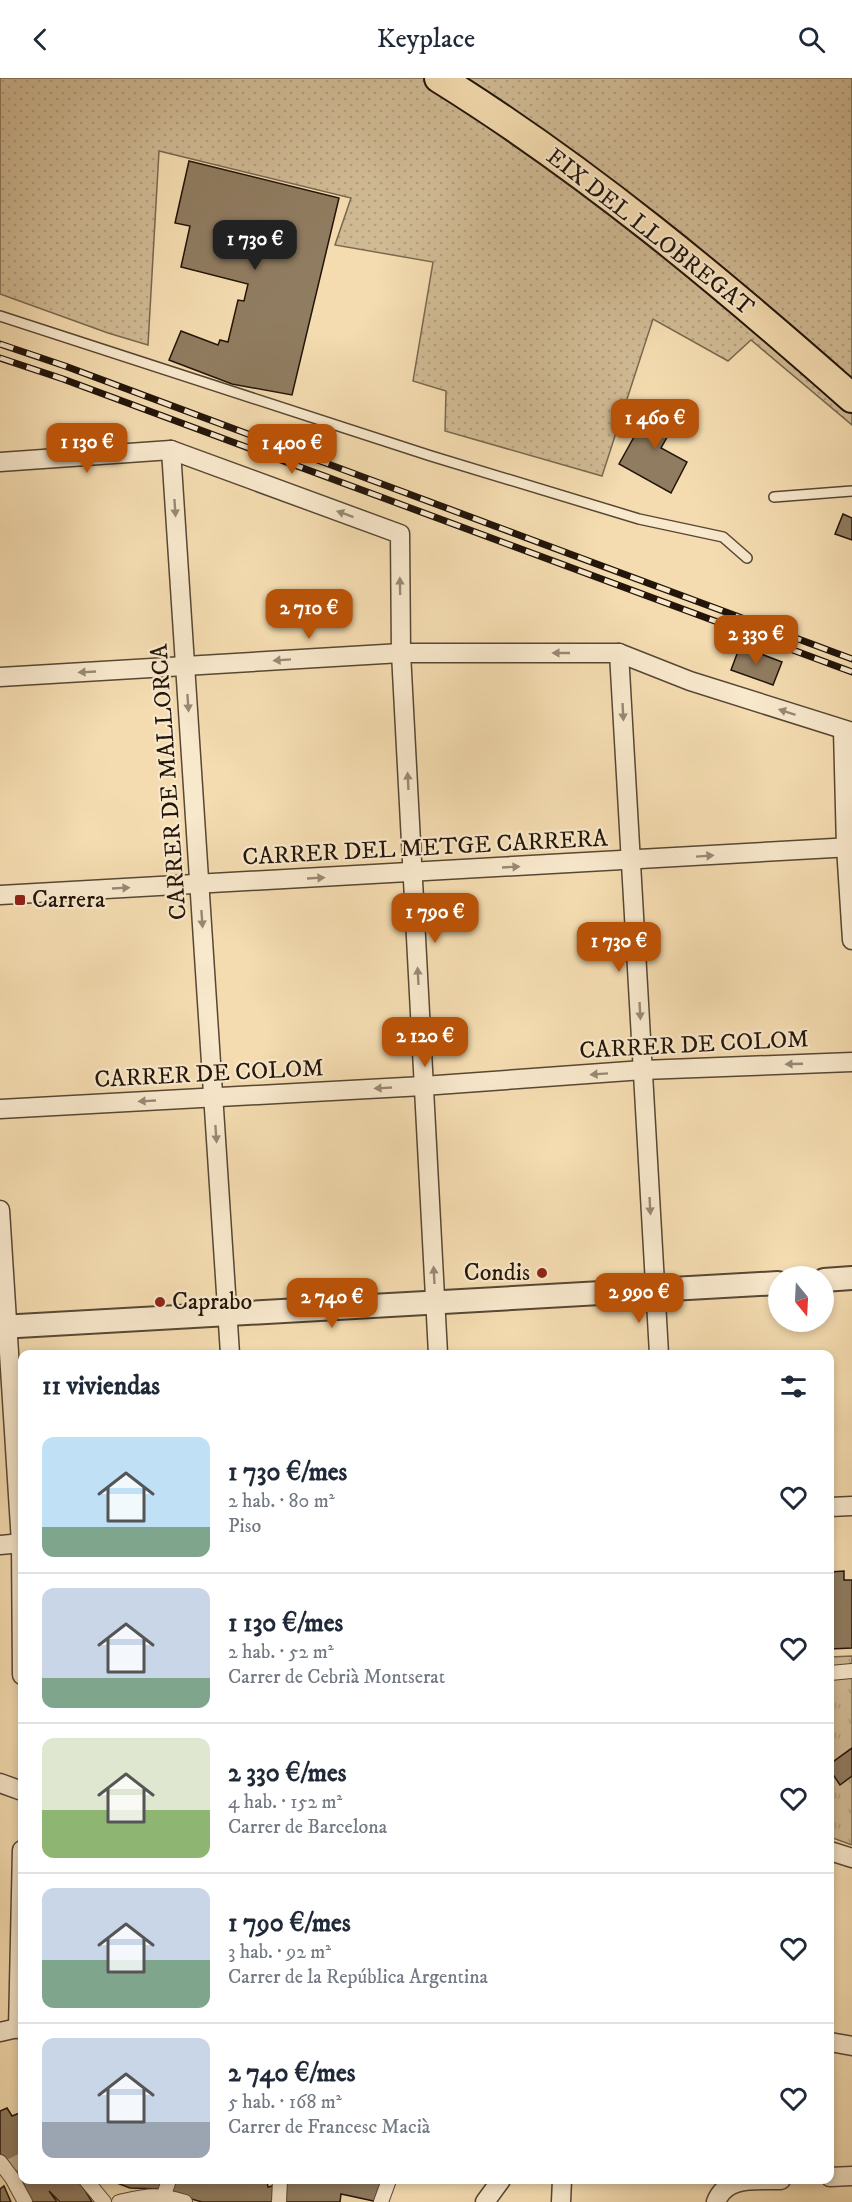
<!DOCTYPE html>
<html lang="es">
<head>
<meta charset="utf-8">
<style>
	:root { --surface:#fff; --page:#f6f6f7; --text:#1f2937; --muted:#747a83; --line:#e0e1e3; --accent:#b45309 }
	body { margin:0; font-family:"IM FELL DW Pica",serif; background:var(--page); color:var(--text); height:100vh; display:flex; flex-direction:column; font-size:22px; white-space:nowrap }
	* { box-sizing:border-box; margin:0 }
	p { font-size:20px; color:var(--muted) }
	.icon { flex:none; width:33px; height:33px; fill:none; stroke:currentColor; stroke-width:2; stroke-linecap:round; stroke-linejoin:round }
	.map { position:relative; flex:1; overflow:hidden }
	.details { position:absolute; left:18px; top:1272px; width:816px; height:834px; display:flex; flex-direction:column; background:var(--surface); border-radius:12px; box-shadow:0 3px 9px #0003 }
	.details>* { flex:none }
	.needle { width:39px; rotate:162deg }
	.fabs { position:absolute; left:768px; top:1188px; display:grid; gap:12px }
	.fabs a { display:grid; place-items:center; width:66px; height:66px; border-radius:50%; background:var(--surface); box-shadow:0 3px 9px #0003; font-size:30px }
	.price { position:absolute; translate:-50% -51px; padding:0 14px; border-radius:12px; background:var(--accent); color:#fff; font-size:20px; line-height:39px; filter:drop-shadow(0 2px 3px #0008) }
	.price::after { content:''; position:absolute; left:50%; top:36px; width:18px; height:14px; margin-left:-9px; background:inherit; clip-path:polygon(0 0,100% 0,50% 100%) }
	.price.selected { background:#222; color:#fff }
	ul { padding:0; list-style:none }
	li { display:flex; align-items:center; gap:18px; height:150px; padding:0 24px }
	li+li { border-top:2px solid var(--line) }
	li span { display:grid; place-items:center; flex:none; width:168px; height:120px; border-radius:12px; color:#555 }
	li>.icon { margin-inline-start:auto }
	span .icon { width:72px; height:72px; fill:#fffc; stroke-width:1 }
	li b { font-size:26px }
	h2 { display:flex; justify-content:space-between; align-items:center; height:72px; padding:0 24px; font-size:26px }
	header { display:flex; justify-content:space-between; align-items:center; height:78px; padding:0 24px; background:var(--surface); font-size:27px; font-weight:600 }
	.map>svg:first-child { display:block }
	.grass { fill:url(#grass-dots); stroke:#7a684f; stroke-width:1.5 }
	.park { fill:url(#park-tufts); stroke:#7a684f; stroke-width:1.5 }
	.building { fill:#907c60; stroke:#23150a; stroke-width:1.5 }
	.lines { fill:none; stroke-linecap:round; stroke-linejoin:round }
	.pedestrian-tunnel { stroke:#cab48f; stroke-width:14; stroke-dasharray:14 7; stroke-linecap:butt }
	.service-casing { stroke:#574734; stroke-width:12 }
	.pedestrian-casing { stroke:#574734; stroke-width:16 }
	.minor-casing { stroke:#574734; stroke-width:21 }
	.tertiary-casing { stroke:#574734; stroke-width:26 }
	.trunk-casing { stroke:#23150a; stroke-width:32 }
	.service { stroke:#f8e8cc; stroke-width:9 }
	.pedestrian { stroke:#f8e8cc; stroke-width:14 }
	.minor { stroke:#f8e8cc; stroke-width:18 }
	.tertiary { stroke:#f8e8cc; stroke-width:22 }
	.trunk { stroke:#f4dcb0; stroke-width:28 }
	.rail-casing { stroke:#23150a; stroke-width:7 }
	.rail { stroke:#f8e8cc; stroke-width:4.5; stroke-dasharray:14; stroke-linecap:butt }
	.oneway { fill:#988975 }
	.poi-dot { fill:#8f2418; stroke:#f8e8cc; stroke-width:2 }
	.labels { text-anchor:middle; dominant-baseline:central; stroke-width:4.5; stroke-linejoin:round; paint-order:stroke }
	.street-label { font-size:24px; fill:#23150a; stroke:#f8e8cc }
	.poi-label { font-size:24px; fill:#23150a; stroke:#f8e8cc; text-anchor:start }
</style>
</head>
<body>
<header><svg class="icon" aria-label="back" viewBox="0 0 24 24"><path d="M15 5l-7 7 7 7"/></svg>Keyplace<svg class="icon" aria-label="search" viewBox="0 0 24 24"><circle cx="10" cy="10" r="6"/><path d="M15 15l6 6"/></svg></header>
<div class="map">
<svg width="852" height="2124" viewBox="0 0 852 2124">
	<defs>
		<pattern id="grass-dots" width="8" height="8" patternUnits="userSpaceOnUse" patternTransform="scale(1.5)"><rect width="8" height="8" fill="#d0ba94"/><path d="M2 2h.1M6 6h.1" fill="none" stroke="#b29f7e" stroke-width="1.8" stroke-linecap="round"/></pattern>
		<pattern id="park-tufts" width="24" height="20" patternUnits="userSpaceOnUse" patternTransform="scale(1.5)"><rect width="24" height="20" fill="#d0ba94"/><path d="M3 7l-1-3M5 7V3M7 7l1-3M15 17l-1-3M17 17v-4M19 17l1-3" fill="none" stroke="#b29f7e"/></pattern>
	</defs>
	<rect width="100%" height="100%" fill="#f4dcb0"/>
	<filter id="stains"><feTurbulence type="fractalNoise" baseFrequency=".00333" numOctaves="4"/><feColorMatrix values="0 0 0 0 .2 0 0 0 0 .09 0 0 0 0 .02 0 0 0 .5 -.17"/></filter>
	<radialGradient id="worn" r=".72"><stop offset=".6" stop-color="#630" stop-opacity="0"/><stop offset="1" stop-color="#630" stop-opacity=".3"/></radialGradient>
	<path class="grass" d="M0 0H852V347L751 262 728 283 653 241 602 398 445 353 446 313 413 303 433 184 335 167 351 120 159 73 148 267 108 255 0 216Z"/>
	<path class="park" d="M852 1578V1767L830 1759V1579Z"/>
	<g class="building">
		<path d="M189 83 339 120 292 317 232 306 169 282 181 253 218 267 220 262 228 264 238 222 244 223 248 206 181 189 190 148 175 145Z"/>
		<path d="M654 323 679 338 661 370 687 384 671 415 619 386Z"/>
		<path d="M843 436 852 440V462L835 456Z"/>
		<path d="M740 568 782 584 773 607 731 592Z"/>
		<path d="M844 1493V1502H852V1570L830 1571V1494Z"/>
		<path d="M852 1670V1698L840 1707 830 1692V1686Z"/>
		<path d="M7 2030 12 2038 22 2034V2076L7 2085 0 2076V2033Z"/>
		<path d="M22 2076V2086L12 2091 7 2085Z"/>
		<path d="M22 2086V2102H79L92 2124H60L49 2113 57 2124H28L12 2091Z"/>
		<path d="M109 2102H165L162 2111 130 2110Z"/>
		<path d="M174 2102 267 2103 268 2109 276 2107 277 2124H202L170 2115Z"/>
		<path d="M286 2102H385L378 2124 341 2116 340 2124H286Z"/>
		<path d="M4 2108 11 2124H0V2111Z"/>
	</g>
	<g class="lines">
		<path class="pedestrian-tunnel" d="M10 2088 22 2082"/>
		<g class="service-casing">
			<g id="service">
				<path d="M0 238 431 378 639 441 723 459 747 480"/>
				<path d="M774 419 852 413"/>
			</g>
		</g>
		<g class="pedestrian-casing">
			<g id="pedestrian">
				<path d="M830 1595 852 1593"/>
				<path d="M0 2084 12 2100 25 2124"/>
				<path d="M86 2102 104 2124"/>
				<path d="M164 2117 169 2102"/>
				<path d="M119 2124C147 2118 157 2115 185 2124"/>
				<path d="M279 2124 280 2102"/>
				<path d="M381 2124 389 2102"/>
			</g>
		</g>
		<g class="minor-casing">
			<g id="minor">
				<path d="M171 372 230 1276"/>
				<path d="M0 384 171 372 400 456 401 575 438 1276"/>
				<path d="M619 575 659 1276"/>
				<path d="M0 599 401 575H619L690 603 852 654"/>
				<path d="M843 652 846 769 852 862"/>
				<path d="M0 817 852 769"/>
				<path d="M0 1031 423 1008 643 992 852 984"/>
				<path d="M0 1132 21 1465 22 1597"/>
				<path d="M830 1429 852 1428"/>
				<path d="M0 1467 22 1465"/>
				<path d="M0 1705 22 1713"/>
				<path d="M830 1773 852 1780"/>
				<path d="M18 1951 22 1772"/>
				<path d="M0 1954 22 1949"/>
				<path d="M830 1964 852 1968"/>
				<path d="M830 2099 852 2098"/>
				<path d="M485 2124 501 2102"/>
				<path d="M561 2124 562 2102"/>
				<path d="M716 2124C726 2097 757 2103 781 2102"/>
			</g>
		</g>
		<g class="tertiary-casing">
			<g id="tertiary">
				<path d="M824 1202 852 1200"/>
				<path d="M0 1249 778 1205"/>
			</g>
		</g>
		<g class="trunk-casing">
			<path id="trunk" d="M439 0C587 92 722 205 852 320"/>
		</g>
		<use href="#service" class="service"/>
		<use href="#pedestrian" class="pedestrian"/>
		<use href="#minor" class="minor"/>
		<use href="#tertiary" class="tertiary"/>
		<use href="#trunk" class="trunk"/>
		<g class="rail-casing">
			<g id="rail">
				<path d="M0 266 65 288 852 581"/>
				<path d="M0 280 63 301 852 594"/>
			</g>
		</g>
		<use href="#rail" class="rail"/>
	</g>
	<defs><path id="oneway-solid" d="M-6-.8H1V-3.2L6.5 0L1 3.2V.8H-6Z" transform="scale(1.5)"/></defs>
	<g class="oneway">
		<use href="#oneway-solid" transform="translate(175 430) rotate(86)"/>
		<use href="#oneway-solid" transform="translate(345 436) rotate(-160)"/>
		<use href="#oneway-solid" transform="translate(400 508) rotate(-91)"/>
		<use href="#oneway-solid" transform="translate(561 575) rotate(-180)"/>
		<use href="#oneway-solid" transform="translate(282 582) rotate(176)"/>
		<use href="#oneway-solid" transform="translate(87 594) rotate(177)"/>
		<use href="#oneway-solid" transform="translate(188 625) rotate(86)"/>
		<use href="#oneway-solid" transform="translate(623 634) rotate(87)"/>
		<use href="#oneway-solid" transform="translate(787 634) rotate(-162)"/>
		<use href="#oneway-solid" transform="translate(408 703) rotate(-93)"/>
		<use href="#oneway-solid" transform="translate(705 778) rotate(-4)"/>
		<use href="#oneway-solid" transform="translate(511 789) rotate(-3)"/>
		<use href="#oneway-solid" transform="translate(316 800) rotate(-3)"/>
		<use href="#oneway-solid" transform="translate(121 810) rotate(-3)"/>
		<use href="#oneway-solid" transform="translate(202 841) rotate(86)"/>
		<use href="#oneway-solid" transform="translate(418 898) rotate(-93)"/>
		<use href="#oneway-solid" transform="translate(640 933) rotate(87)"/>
		<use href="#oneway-solid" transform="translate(794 986) rotate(178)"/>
		<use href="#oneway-solid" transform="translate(599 996) rotate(176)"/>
		<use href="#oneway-solid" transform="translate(383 1010) rotate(177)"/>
		<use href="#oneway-solid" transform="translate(147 1023) rotate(177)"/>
		<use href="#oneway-solid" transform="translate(216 1056) rotate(86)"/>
		<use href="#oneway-solid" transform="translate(650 1128) rotate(87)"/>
		<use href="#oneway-solid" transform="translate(434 1197) rotate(-93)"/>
	</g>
	<g class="poi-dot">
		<rect x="14" y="816" width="12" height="12" rx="3"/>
		<circle cx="542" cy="1195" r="6"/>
		<circle cx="160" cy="1224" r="6"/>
	</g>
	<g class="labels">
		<g class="street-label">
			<text transform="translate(650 154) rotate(38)">EIX DEL LLOBREGAT</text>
			<text transform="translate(169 704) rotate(-94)">CARRER DE MALLORCA</text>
			<text transform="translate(425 770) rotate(-3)">CARRER DEL METGE CARRERA</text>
			<text transform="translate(694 967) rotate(-3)">CARRER DE COLOM</text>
			<text transform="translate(209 996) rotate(-3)">CARRER DE COLOM</text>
		</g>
		<g class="poi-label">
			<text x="32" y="822">Carrera</text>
			<text x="530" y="1195" text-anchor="end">Condis</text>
			<text x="172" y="1224">Caprabo</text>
		</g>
	</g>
	<rect width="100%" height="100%" filter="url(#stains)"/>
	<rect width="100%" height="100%" fill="url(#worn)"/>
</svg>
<div class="fabs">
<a><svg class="needle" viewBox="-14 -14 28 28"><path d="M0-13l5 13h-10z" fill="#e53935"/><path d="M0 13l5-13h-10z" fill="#747a83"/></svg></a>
</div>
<b class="price selected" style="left:255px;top:193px">1 730 €</b>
<b class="price" style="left:655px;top:372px">1 460 €</b>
<b class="price" style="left:87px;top:396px">1 130 €</b>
<b class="price" style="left:292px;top:397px">1 400 €</b>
<b class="price" style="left:309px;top:562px">2 710 €</b>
<b class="price" style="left:756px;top:588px">2 330 €</b>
<b class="price" style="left:435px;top:866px">1 790 €</b>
<b class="price" style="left:619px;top:895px">1 730 €</b>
<b class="price" style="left:425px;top:990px">2 120 €</b>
<b class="price" style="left:639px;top:1246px">2 990 €</b>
<b class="price" style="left:332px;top:1251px">2 740 €</b>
<section class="details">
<h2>11 viviendas<svg class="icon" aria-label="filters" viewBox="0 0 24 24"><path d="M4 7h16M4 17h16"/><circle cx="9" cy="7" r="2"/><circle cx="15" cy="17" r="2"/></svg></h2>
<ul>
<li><span style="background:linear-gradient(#bfe0f5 75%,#7fa58c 0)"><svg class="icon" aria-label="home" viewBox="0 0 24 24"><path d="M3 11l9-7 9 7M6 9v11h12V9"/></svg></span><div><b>1 730 €/mes</b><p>2 hab. · 80 m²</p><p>Piso</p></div><svg class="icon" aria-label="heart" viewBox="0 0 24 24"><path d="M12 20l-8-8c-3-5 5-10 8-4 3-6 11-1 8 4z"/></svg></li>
<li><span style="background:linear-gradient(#c9d6e8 75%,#7fa58c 0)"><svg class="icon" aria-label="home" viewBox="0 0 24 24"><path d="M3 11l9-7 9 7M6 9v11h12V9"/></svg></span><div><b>1 130 €/mes</b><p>2 hab. · 52 m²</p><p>Carrer de Cebrià Montserat</p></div><svg class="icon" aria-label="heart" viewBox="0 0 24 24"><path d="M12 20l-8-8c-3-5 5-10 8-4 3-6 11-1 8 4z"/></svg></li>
<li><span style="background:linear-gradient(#dfe7d0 60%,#8fb573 0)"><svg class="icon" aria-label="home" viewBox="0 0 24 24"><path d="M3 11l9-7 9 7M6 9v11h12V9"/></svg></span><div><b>2 330 €/mes</b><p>4 hab. · 152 m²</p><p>Carrer de Barcelona</p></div><svg class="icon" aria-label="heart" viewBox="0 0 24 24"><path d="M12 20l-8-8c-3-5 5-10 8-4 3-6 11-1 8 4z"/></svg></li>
<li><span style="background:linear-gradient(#c9d6e8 60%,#7fa58c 0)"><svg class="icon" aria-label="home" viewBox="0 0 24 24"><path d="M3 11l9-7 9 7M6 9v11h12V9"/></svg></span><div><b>1 790 €/mes</b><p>3 hab. · 92 m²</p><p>Carrer de la República Argentina</p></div><svg class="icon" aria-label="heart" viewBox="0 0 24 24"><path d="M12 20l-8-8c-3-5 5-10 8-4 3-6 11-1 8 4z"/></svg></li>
<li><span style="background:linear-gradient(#c9d6e8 70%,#9aa5b1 0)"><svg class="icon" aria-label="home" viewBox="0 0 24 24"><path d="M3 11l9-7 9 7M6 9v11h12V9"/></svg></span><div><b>2 740 €/mes</b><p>5 hab. · 168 m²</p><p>Carrer de Francesc Macià</p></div><svg class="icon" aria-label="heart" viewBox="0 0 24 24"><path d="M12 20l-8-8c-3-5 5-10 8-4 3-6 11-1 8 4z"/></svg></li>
</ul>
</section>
</div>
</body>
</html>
